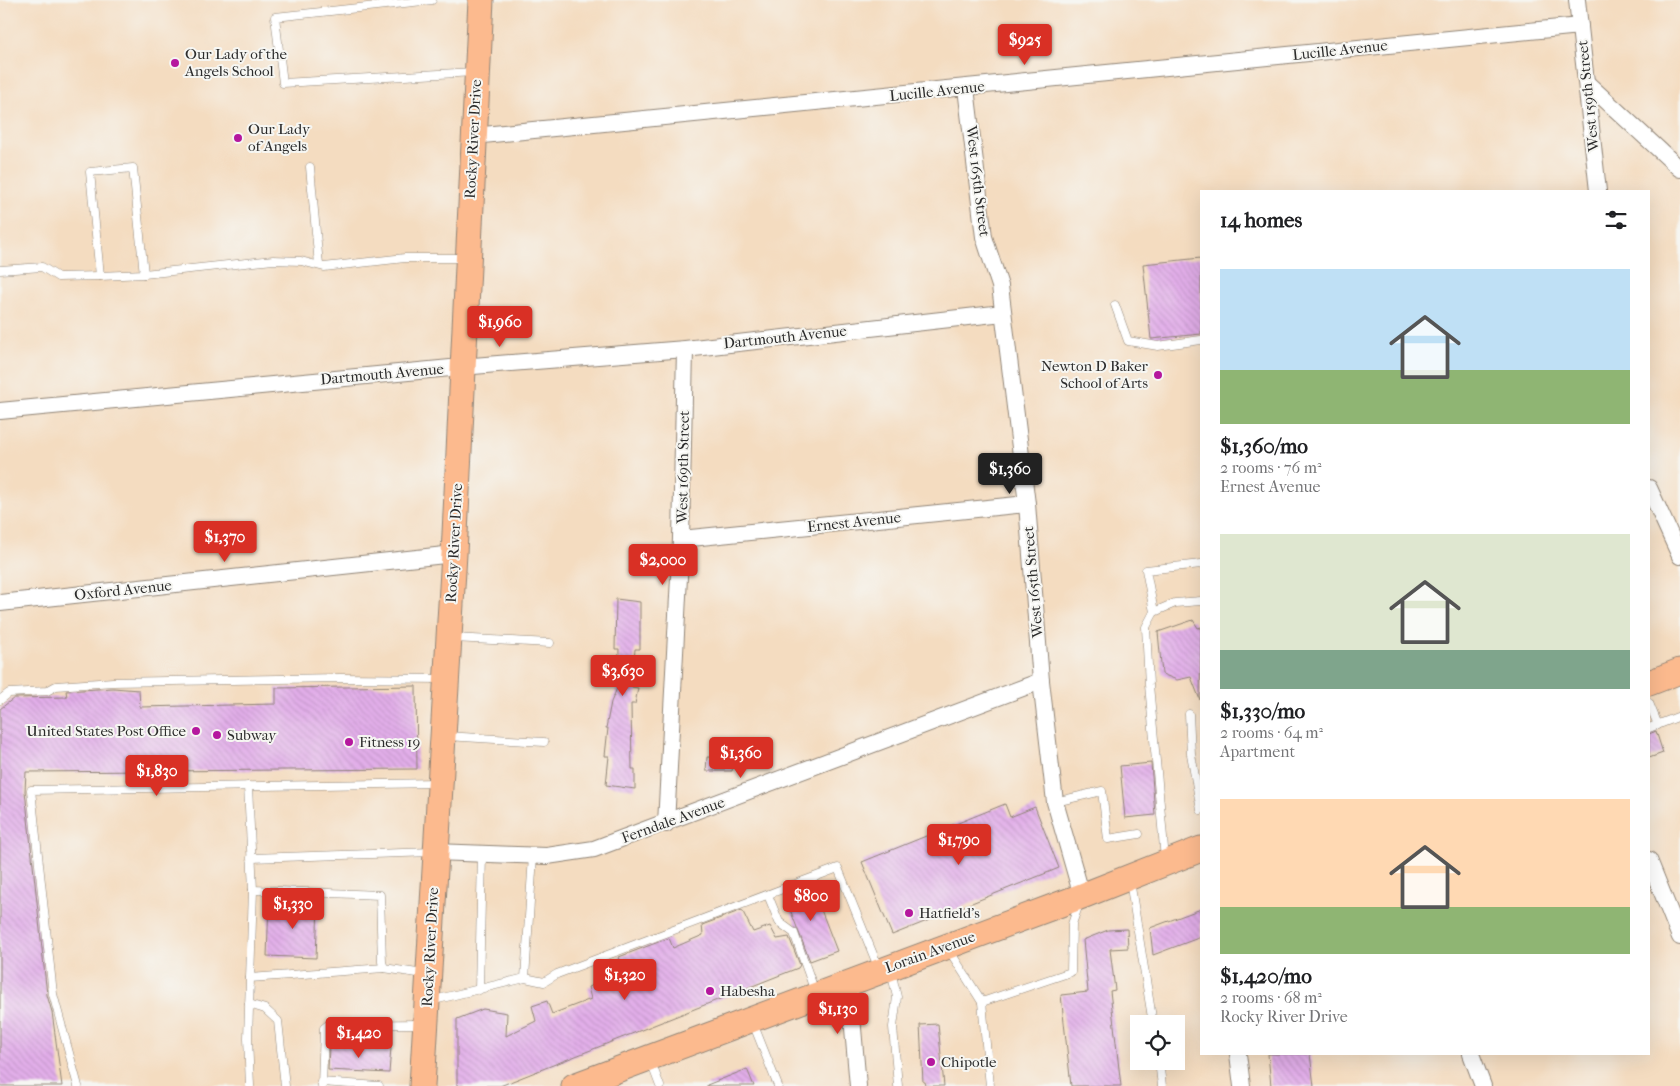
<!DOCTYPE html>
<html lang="en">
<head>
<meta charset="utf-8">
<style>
	:root { --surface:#fff; --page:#f6f6f6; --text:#202124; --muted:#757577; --accent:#d93025 }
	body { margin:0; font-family:"IM FELL French Canon",serif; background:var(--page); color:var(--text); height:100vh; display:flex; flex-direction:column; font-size:19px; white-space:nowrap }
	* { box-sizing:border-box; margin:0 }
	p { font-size:16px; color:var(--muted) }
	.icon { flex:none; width:28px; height:28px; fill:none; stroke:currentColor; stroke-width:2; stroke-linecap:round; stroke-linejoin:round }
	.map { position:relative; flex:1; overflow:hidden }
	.details { position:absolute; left:1200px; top:190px; width:450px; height:865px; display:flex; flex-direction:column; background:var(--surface); border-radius:0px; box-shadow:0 5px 20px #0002 }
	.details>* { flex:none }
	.tools { position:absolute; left:1130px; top:1015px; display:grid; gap:10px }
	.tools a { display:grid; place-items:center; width:55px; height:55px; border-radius:0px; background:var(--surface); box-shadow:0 5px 20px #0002; font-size:25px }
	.price { position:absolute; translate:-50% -42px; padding:0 11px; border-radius:5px; background:var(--accent); color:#fff; font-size:16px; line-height:32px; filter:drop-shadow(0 1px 2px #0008) }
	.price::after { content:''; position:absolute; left:50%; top:30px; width:15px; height:11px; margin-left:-8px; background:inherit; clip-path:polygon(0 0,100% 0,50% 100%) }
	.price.current { background:#222; color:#fff }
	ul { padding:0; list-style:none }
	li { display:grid; align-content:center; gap:10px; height:265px; padding:0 20px }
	li span { display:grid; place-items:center; height:155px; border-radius:0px; color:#555 }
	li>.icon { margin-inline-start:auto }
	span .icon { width:90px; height:90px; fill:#fffc; stroke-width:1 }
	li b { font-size:21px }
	h2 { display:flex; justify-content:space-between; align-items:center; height:60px; padding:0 20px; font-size:21px }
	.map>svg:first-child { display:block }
	.building { fill:url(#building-back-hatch) }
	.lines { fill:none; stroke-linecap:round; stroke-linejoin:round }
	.service-casing { stroke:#908476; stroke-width:9 }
	.minor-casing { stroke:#908476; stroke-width:18 }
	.primary-casing { stroke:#908476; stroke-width:27 }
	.service { stroke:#fff; stroke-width:8 }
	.minor { stroke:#fff; stroke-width:16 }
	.primary { stroke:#fcba8e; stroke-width:25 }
	.poi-dot { fill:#b5179e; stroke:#f6f6f2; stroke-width:2 }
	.labels { text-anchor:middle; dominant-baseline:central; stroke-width:4; stroke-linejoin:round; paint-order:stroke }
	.street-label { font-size:15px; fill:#2b2b2b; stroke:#f6f6f2 }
	.poi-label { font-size:15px; fill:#2b2b2b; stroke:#f6f6f2; text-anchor:start }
</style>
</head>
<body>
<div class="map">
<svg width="1680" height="1086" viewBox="0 0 1680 1086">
	<defs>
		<pattern id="building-back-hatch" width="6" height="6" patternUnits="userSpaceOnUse" patternTransform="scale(1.25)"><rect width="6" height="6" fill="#e2aee9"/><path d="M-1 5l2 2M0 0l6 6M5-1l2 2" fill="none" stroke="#c296c8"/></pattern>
	</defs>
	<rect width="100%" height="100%" fill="#f6f6f2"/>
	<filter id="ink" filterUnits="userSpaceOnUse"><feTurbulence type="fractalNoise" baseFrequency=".02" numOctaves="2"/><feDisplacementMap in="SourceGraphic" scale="10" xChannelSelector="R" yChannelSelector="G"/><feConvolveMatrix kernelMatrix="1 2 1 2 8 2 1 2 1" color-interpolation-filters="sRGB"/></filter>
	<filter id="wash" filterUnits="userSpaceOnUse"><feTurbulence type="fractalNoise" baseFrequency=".0096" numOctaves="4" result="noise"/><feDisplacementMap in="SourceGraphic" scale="20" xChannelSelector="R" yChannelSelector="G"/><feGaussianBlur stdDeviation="1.12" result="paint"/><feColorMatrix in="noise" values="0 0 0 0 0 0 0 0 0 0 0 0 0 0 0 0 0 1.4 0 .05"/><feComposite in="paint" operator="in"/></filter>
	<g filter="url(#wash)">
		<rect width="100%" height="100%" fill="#f4dcc0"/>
		<g id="blocks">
			<g class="building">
				<path d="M1201 258V334L1151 339 1143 264Z"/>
				<path d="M616 599 640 602V649H635L632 687 638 688 635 704H631L632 769H635V789L606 785 609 756H605L608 728H606L611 702 618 686 619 649H615Z"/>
				<path d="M1193 620 1198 628 1201 627 1200 700 1191 677 1177 680 1162 674 1158 632Z"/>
				<path d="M416 686 417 769 26 772 25 791 47 995 52 1012 62 1086H0V709L14 698 67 697 66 691 113 688 139 690 140 707 276 704V688Z"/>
				<path d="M1656 731 1663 753 1649 758V734Z"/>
				<path d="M707 757 734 758 732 771H706Z"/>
				<path d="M1151 763 1155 815 1125 818 1120 766Z"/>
				<path d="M1005 804 1010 817 1035 807 1059 868 892 935 862 862Z"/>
				<path d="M811 884 837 951 810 961 784 894Z"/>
				<path d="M269 903 318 904 316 958 267 956Z"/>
				<path d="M1201 909V937L1153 955 1150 928Z"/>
				<path d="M742 910 753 932 770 926 777 939 789 937 800 965 798 968 500 1086H457V1019L483 1009 507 1013 506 1036 536 1021 532 1006 547 1001 552 1014 591 999 588 987 603 981 602 972 622 968 619 957 669 938 673 948 703 935 702 925Z"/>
				<path d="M1127 929 1128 948 1110 949 1115 990 1110 991 1121 1086H1071L1061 995 1088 992 1083 940 1108 930Z"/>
				<path d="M938 1024 944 1086H926L925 1082H923L920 1025Z"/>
				<path d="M329 1046 391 1048 389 1073 328 1070Z"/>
				<path d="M1268 1054H1310L1314 1086H1271Z"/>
				<path d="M747 1069 754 1086H707V1085Z"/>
			</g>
		</g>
	</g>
	<g filter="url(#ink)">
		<use href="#blocks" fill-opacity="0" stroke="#908476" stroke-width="1"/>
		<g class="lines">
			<g class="service-casing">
				<g id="service">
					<path d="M432 0 275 17 283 83 474 72"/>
					<path d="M310 167 319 265"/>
					<path d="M0 270 42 267 58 277 100 276 144 274 273 260 301 261 324 267 405 258H465"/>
					<path d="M100 276 90 172 133 168 144 274"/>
					<path d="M1115 305 1128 341 1158 346 1201 340"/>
					<path d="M1154 612 1175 603 1201 601"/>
					<path d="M453 638 550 643"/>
					<path d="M0 700 9 693 47 691 56 686 113 682 340 678 444 679"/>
					<path d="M1649 703 1658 725"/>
					<path d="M1189 714 1191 754 1201 810"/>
					<path d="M1649 728 1680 716"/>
					<path d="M446 736 544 742"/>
					<path d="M248 786 253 890 248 1038 250 1086"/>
					<path d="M1055 802 1102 791 1108 839 1139 834"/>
					<path d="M251 858 433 852"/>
					<path d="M1165 859 1149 685 1146 627 1154 612 1146 570 1201 564"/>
					<path d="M1130 881 1153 1024"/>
					<path d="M253 890 380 895 382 962 384 968 424 974"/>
					<path d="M768 895 779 922 794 933 815 992"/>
					<path d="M949 950 982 1002 990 1086"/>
					<path d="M891 971 897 997 893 1027 898 1086"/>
					<path d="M250 978 384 968"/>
					<path d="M525 978 544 982 557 974 838 868 879 969"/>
					<path d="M479 990 482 854"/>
					<path d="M430 1001 525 978 533 856"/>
					<path d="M982 1002 1071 972 1072 924 1079 904"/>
					<path d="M249 1004 265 1009 278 1021 285 1086"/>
					<path d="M753 1023 778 1086"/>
					<path d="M1159 1061 1162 1086"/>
					<path d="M651 1062 660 1086"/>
					<path d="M321 1082 379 1086"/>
					<path d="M78 1086 53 994 31 790 438 783"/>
					<path d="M322 1086 324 1028 328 1025 421 1024"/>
				</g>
			</g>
			<g class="minor-casing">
				<g id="minor">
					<path d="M1577 0 1598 191"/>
					<path d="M1587 83 1680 169"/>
					<path d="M966 88 984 237 1000 286 1027 504 1041 681 1055 802 1082 896"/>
					<path d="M473 136 1580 26"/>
					<path d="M0 411 461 367 685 349 1003 313"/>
					<path d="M1649 488 1680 556"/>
					<path d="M681 539 1027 504"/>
					<path d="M0 603 454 554"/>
					<path d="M666 824 681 539 685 349"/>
					<path d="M435 852 547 856 594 849 1041 681"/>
					<path d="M1649 860 1680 937"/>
					<path d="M849 982 858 1086"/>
					<path d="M1238 1054 1242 1086"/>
					<path d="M1471 1054 1483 1086"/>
				</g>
			</g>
			<g class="primary-casing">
				<g id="primary">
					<path d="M1649 683 1680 671"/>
					<path d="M422 1086 454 554 481 0"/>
					<path d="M574 1086 1082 896 1201 849"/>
				</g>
			</g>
			<use href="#service" class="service"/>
			<use href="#minor" class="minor"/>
			<use href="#primary" class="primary"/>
		</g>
	</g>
	<g class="poi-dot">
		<circle cx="175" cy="63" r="5"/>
		<circle cx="238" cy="138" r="5"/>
		<circle cx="1158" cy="375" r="5"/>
		<circle cx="196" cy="731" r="5"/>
		<circle cx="217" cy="735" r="5"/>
		<circle cx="349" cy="742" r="5"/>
		<circle cx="909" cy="913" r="5"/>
		<circle cx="710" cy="991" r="5"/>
		<circle cx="931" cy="1062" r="5"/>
	</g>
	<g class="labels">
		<g class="street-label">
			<text transform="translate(1340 50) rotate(-6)">Lucille Avenue</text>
			<text transform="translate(937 91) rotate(-6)">Lucille Avenue</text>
			<text transform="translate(1588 96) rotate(-96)">West 159th Street</text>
			<text transform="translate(473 139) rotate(-87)">Rocky River Drive</text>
			<text transform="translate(978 181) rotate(83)">West 165th Street</text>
			<text transform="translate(785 337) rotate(-6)">Dartmouth Avenue</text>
			<text transform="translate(382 374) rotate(-5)">Dartmouth Avenue</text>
			<text transform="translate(683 467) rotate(-89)">West 169th Street</text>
			<text transform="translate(854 522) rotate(-6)">Ernest Avenue</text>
			<text transform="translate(454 543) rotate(-87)">Rocky River Drive</text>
			<text transform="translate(1033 582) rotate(-95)">West 165th Street</text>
			<text transform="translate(123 590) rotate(-6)">Oxford Avenue</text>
			<text transform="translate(673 820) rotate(-20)">Ferndale Avenue</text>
			<text transform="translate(430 947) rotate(-87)">Rocky River Drive</text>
			<text transform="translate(930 952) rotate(-20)">Lorain Avenue</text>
		</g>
		<g class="poi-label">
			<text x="185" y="54">Our Lady of the<tspan x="185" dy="17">Angels School</tspan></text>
			<text x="248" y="129">Our Lady<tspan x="248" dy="17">of Angels</tspan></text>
			<text x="1148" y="366" text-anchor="end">Newton D Baker<tspan x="1148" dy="17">School of Arts</tspan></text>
			<text x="186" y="731" text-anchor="end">United States Post Office</text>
			<text x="227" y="735">Subway</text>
			<text x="359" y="742">Fitness 19</text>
			<text x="919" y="913">Hatfield's</text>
			<text x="720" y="991">Habesha</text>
			<text x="941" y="1062">Chipotle</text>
		</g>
	</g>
</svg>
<div class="tools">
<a><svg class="icon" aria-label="locate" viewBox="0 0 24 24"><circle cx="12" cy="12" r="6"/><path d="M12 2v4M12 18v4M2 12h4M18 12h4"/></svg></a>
</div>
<b class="price" style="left:1025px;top:66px">$925</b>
<b class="price" style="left:500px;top:348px">$1,960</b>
<b class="price current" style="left:1010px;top:495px">$1,360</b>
<b class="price" style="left:225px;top:563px">$1,370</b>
<b class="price" style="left:663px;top:586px">$2,000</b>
<b class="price" style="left:623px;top:697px">$3,630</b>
<b class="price" style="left:741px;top:779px">$1,360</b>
<b class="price" style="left:157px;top:797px">$1,830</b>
<b class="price" style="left:959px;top:866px">$1,790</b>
<b class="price" style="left:811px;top:922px">$800</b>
<b class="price" style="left:293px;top:930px">$1,330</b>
<b class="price" style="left:625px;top:1001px">$1,320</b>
<b class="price" style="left:838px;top:1035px">$1,130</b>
<b class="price" style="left:359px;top:1059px">$1,420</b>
<section class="details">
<h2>14 homes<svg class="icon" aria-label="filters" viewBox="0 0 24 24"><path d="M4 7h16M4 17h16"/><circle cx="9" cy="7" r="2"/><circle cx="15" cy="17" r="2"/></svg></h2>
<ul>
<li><span style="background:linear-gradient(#bfe0f5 65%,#8fb573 0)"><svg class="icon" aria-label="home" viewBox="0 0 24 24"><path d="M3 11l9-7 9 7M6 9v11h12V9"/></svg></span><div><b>$1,360/mo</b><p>2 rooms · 76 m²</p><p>Ernest Avenue</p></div></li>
<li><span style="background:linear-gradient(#dfe7d0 75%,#7fa58c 0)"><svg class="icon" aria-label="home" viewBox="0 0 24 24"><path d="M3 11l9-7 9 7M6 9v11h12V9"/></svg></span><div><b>$1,330/mo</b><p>2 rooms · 64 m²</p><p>Apartment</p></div></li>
<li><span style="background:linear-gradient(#ffd9b3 70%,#8fb573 0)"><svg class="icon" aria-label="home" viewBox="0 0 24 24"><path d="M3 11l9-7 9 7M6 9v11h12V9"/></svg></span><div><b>$1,420/mo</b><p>2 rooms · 68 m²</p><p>Rocky River Drive</p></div></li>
</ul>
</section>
</div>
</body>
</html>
